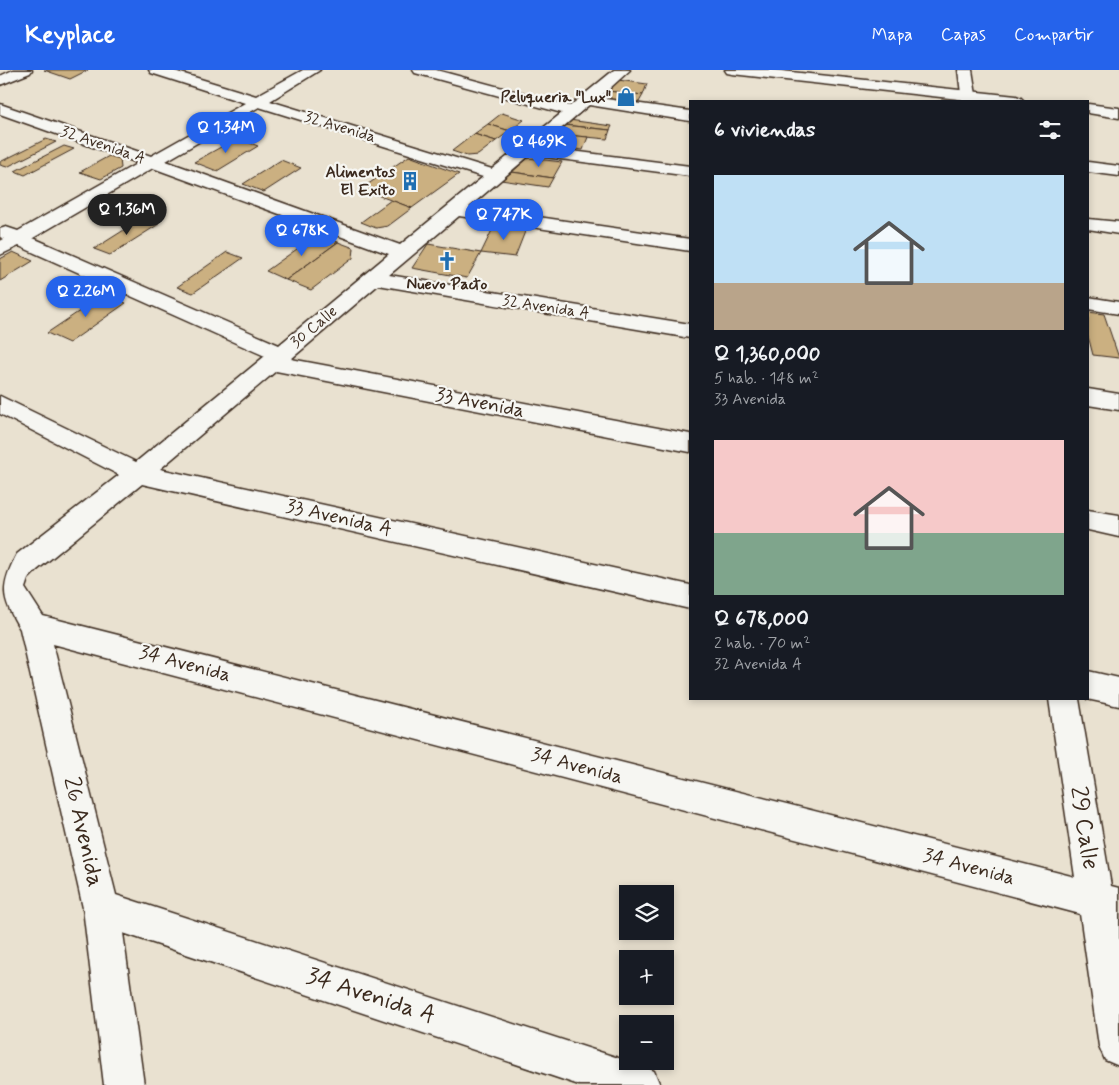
<!DOCTYPE html>
<html lang="es">
<head>
<meta charset="utf-8">
<style>
	:root { --surface:#171b24; --page:#20242c; --text:#f1f3f6; --muted:#9ea1a6; --accent:#2563eb }
	body { margin:0; font-family:Mynerve,sans-serif; background:var(--page); color:var(--text); height:100vh; display:flex; flex-direction:column; font-size:19px; white-space:nowrap }
	* { box-sizing:border-box; margin:0 }
	p { font-size:16px; color:var(--muted) }
	.icon { flex:none; width:28px; height:28px; fill:none; stroke:currentColor; stroke-width:2; stroke-linecap:round; stroke-linejoin:round }
	.map { position:relative; flex:1; overflow:hidden }
	.panel { position:absolute; left:689px; top:30px; width:400px; height:600px; display:flex; flex-direction:column; background:var(--surface); border-radius:0px; box-shadow:0 2px 8px #0003 }
	.panel>* { flex:none }
	.tools { position:absolute; left:619px; top:815px; display:grid; gap:10px }
	.tools a { display:grid; place-items:center; width:55px; height:55px; border-radius:0px; background:var(--surface); box-shadow:0 2px 8px #0003; font-size:25px }
	.price { position:absolute; translate:-50% -42px; padding:0 11px; border-radius:18px; background:var(--accent); color:#fff; font-size:16px; line-height:32px; filter:drop-shadow(0 1px 2px #0008) }
	.price::after { content:''; position:absolute; left:50%; top:30px; width:15px; height:11px; margin-left:-8px; background:inherit; clip-path:polygon(0 0,100% 0,50% 100%) }
	.price.active { background:#222; color:#fff }
	ul { padding:0; list-style:none }
	li { display:grid; align-content:center; gap:10px; height:265px; padding:0 25px }
	li span { display:grid; place-items:center; height:155px; border-radius:0px; color:#555 }
	li>.icon { margin-inline-start:auto }
	span .icon { width:90px; height:90px; fill:#fffc; stroke-width:1 }
	li b { font-size:21px }
	h2 { display:flex; justify-content:space-between; align-items:center; height:60px; padding:0 25px; font-size:21px }
	header { display:flex; align-items:center; gap:30px; box-sizing:border-box; height:70px; padding:0 25px; background:var(--accent); color:#fff }
	header strong { font-size:24px }
	nav { display:flex; gap:28px; margin-inline-start:auto; font-size:18px }
	.map>svg:first-child { display:block }
	.building { fill:#cbb081; stroke:#3b2a1e }
	.lines { fill:none; stroke-linecap:round; stroke-linejoin:round }
	.minor-casing { stroke:#3b2a1e; stroke-width:3 }
	.tertiary-casing { stroke:#3b2a1e; stroke-width:3 }
	.minor { fill:#f6f6f2; fill-rule:evenodd }
	.tertiary { fill:#f6f6f2; fill-rule:evenodd }
	.labels { text-anchor:middle; dominant-baseline:central; stroke-width:4.5; stroke-linejoin:round; paint-order:stroke }
	.far-poi-label { font-size:16px; font-weight:bold; fill:#3b2a1e; stroke:#f6f6f2; text-anchor:end }
	.far-street-label { font-size:16px; fill:#3b2a1e; stroke:#f6f6f2 }
	.street-label { font-size:20px; fill:#3b2a1e; stroke:#f6f6f2 }
	.near-street-label { font-size:24px; fill:#3b2a1e; stroke:#f6f6f2 }
</style>
</head>
<body>
<header>
<strong>Keyplace</strong>
<nav><a>Mapa</a><a>Capas</a><a>Compartir</a></nav>
</header>
<div class="map">
<svg width="1119" height="1015" viewBox="0 0 1119 1015">
	<rect width="100%" height="100%" fill="#e9e1d0"/>
	<filter id="ink" filterUnits="userSpaceOnUse"><feTurbulence type="fractalNoise" baseFrequency=".02" numOctaves="2"/><feDisplacementMap in="SourceGraphic" scale="10" xChannelSelector="R" yChannelSelector="G"/><feConvolveMatrix kernelMatrix="1 2 1 2 8 2 1 2 1" color-interpolation-filters="sRGB"/></filter>
	<g filter="url(#ink)">
		<g class="building">
			<path d="M44 0H88L70 9Z"/>
			<path d="M618 10 647 14 643 25 607 21Z"/>
			<path d="M607 21 643 25 639 32 612 30Z"/>
			<path d="M502 43 524 50 510 61 488 54Z"/>
			<path d="M569 50 612 56 610 60 564 55Z"/>
			<path d="M488 54 510 61 496 71 474 64Z"/>
			<path d="M564 55 610 60 607 69 555 64Z"/>
			<path d="M474 64 496 71 478 85 467 86 452 81Z"/>
			<path d="M555 64 588 67 583 80 552 76 548 70Z"/>
			<path d="M237 68 258 76 217 101 194 92Z"/>
			<path d="M46 69 56 72 7 97 0 95V92Z"/>
			<path d="M64 76 74 79 25 105 15 101Z"/>
			<path d="M109 86 120 89 121 98 101 109 80 102Z"/>
			<path d="M409 86 459 104 412 138 361 119Z"/>
			<path d="M528 88 562 92 553 108 512 102Z"/>
			<path d="M281 90 301 98 264 122 243 114Z"/>
			<path d="M512 102 553 108 548 117 501 110Z"/>
			<path d="M391 130 412 138 388 156 376 158 361 152Z"/>
			<path d="M143 148 159 154 110 185 94 179Z"/>
			<path d="M494 156 526 159 515 187 481 183Z"/>
			<path d="M318 164 338 172 286 210 266 201Z"/>
			<path d="M338 172 354 178 353 188 311 220 286 210Z"/>
			<path d="M428 174 481 183 467 208 412 198Z"/>
			<path d="M13 182 33 191 0 211V189Z"/>
			<path d="M227 182 243 188 193 223 177 217Z"/>
			<path d="M105 224 126 233 69 273 47 263Z"/>
			<path d="M1088 242 1104 244 1119 288 1093 285 1088 266Z"/>
		</g>
		<g class="lines">
			<g class="minor-casing">
				<g id="minor">
					<path d="M13 0H32L30 3 0 15V6Z"/>
					<path d="M149 0H171L256 26 303 0H320L270 31 492 99 568 38H578L581 41 578 44 540 77 690 96V106L530 85 469 137 690 169V181L459 146 389 205 690 254V268L378 215 291 289 690 364V382L276 301 160 399 690 515V539L142 414 37 500 28 509 25 518 43 546 1075 807 1049 629H1079L1111 816 1119 818V996L1105 990 1099 976 1080 844 53 574 116 825 640 995 654 1001 660 1015H579L123 863 144 1015H104L83 838 20 559C1 528 0 516 17 484L119 405 0 344V326L136 392 265 286 19 176 0 185V171L4 169 0 167V159L6 157 18 161 138 93 0 44V34L151 86 245 33 151 3ZM259 37 483 107 400 175 166 91ZM153 98 389 184 279 275 33 168Z"/>
					<path d="M958 0H972L977 31H962Z"/>
					<path d="M1088 149 1119 152V164L1088 159Z"/>
					<path d="M1088 227 1119 232V244L1088 239Z"/>
					<path d="M1088 319 1119 324V340L1088 335Z"/>
					<path d="M1088 440 1119 445V467L1088 460Z"/>
					<path d="M1088 601 1119 608V636L1087 629Z"/>
				</g>
			</g>
			<g class="tertiary-casing">
				<g id="tertiary">
					<path d="M413 0H436L570 36 614 0H630L599 28 690 41V51L589 35 578 44 573 46 415 3Z"/>
					<path d="M725 0H772L1016 26 1021 28 1024 31H977L732 4 727 3Z"/>
					<path d="M1088 34 1119 38V48L1088 43Z"/>
					<path d="M1088 92 1119 96V106L1088 102Z"/>
				</g>
			</g>
			<use href="#minor" class="minor"/>
			<use href="#tertiary" class="tertiary"/>
		</g>
	</g>
	<defs>
		<g id="shop-bare" transform="scale(1.5)"><path d="M-5-2.5h2.3a2.7 3.5 0 0 1 5.4 0H5L5.5 6h-11ZM-1.5-2.5h3a1.5 2.3 0 0 0-3 0Z" fill="#1f6fb2" stroke="#f6f6f2" stroke-width="2.5" paint-order="stroke"/></g>
		<g id="building-bare" transform="scale(1.5)"><path d="M-4-6H4V6H1V3H-1V6H-4ZM-2.5-4.3h1.7v1.8h-1.7ZM.8-4.3h1.7v1.8H.8ZM-2.5-1h1.7V.8h-1.7ZM.8-1h1.7V.8H.8Z" fill="#1f6fb2" stroke="#f6f6f2" stroke-width="2.5" paint-order="stroke"/></g>
		<g id="church-bare" transform="scale(1.5)"><path d="M-1.2-6h2.4v3.5h3.3v2.4h-3.3V6h-2.4V-.1h-3.3v-2.4h3.3Z" fill="#1f6fb2" stroke="#f6f6f2" stroke-width="2.5" paint-order="stroke"/></g>
	</defs>
	<g fill-rule="evenodd">
		<use href="#shop-bare" x="626" y="27"/>
		<use href="#building-bare" x="410" y="111"/>
		<use href="#church-bare" x="447" y="191"/>
	</g>
	<g class="labels">
		<g class="far-poi-label">
			<text x="611" y="27">Peluqueria "Lux"</text>
			<text x="395" y="102">Alimentos<tspan x="395" dy="18">El Exito</tspan></text>
			<text x="447" y="214" text-anchor="middle">Nuevo Pacto</text>
		</g>
		<g class="far-street-label">
			<text transform="translate(340 57) rotate(17)">32 Avenida</text>
			<text transform="translate(103 75) rotate(19)">32 Avenida A</text>
			<text transform="translate(546 237) rotate(9)">32 Avenida A</text>
			<text transform="translate(314 257) rotate(-40)">30 Calle</text>
		</g>
		<g class="street-label">
			<text transform="translate(480 333) rotate(11)">33 Avenida</text>
			<text transform="translate(339 448) rotate(13)">33 Avenida A</text>
			<text transform="translate(185 594) rotate(15)">34 Avenida</text>
			<text transform="translate(577 696) rotate(15)">34 Avenida</text>
			<text transform="translate(969 797) rotate(15)">34 Avenida</text>
		</g>
		<g class="near-street-label">
			<text transform="translate(1084 758) rotate(81)">29 Calle</text>
			<text transform="translate(83 762) rotate(77)">26 Avenida</text>
			<text transform="translate(371 926) rotate(18)">34 Avenida A</text>
		</g>
	</g>
</svg>
<div class="tools">
<a><svg class="icon" aria-label="layers" viewBox="0 0 24 24"><path d="M12 4l9 5-9 5-9-5zM3 14l9 5 9-5"/></svg></a>
<a>+</a>
<a>−</a>
</div>
<b class="price" style="left:226px;top:84px">Q 1.34M</b>
<b class="price" style="left:539px;top:98px">Q 469K</b>
<b class="price active" style="left:127px;top:166px">Q 1.36M</b>
<b class="price" style="left:504px;top:171px">Q 747K</b>
<b class="price" style="left:302px;top:187px">Q 678K</b>
<b class="price" style="left:86px;top:248px">Q 2.26M</b>
<section class="panel">
<h2>6 viviendas<svg class="icon" aria-label="filters" viewBox="0 0 24 24"><path d="M4 7h16M4 17h16"/><circle cx="9" cy="7" r="2"/><circle cx="15" cy="17" r="2"/></svg></h2>
<ul>
<li><span style="background:linear-gradient(#bfe0f5 70%,#b9a48a 0)"><svg class="icon" aria-label="home" viewBox="0 0 24 24"><path d="M3 11l9-7 9 7M6 9v11h12V9"/></svg></span><div><b>Q 1,360,000</b><p>5 hab. · 148 m²</p><p>33 Avenida</p></div></li>
<li><span style="background:linear-gradient(#f6c9c9 60%,#7fa58c 0)"><svg class="icon" aria-label="home" viewBox="0 0 24 24"><path d="M3 11l9-7 9 7M6 9v11h12V9"/></svg></span><div><b>Q 678,000</b><p>2 hab. · 70 m²</p><p>32 Avenida A</p></div></li>
</ul>
</section>
</div>
</body>
</html>
